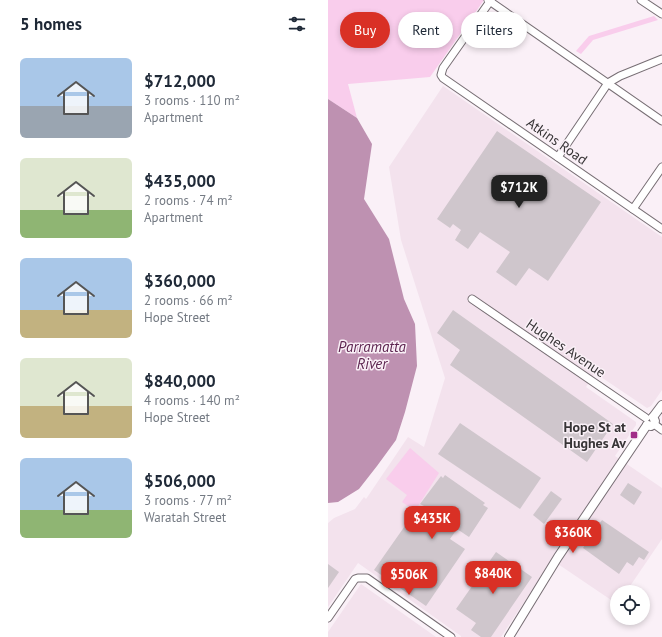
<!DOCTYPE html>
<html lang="en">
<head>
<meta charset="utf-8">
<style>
	:root { --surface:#fff; --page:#f6f6f7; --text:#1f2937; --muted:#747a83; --accent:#d93025 }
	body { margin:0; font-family:"PT Sans",sans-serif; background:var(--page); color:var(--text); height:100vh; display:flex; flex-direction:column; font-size:15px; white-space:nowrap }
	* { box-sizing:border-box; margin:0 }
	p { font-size:13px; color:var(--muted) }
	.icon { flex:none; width:22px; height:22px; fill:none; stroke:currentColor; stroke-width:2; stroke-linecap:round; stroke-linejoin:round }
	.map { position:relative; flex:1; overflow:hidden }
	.panel { display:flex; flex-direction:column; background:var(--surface); width:328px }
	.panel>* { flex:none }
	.guide { position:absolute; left:12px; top:12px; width:262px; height:36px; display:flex; gap:8px }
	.buttons { position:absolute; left:282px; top:585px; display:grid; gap:8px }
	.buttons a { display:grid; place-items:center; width:40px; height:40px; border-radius:50%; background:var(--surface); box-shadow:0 2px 6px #0003; font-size:20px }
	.price { position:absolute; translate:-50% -34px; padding:0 9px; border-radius:8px; background:var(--accent); color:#fff; font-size:13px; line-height:26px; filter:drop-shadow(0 1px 2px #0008) }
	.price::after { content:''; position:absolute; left:50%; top:24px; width:12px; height:9px; margin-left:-6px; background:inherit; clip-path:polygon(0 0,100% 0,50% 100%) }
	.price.current { background:#222; color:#fff }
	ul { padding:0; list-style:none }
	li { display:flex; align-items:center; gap:12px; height:100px; padding:0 20px }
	li span { display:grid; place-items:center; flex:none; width:112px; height:80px; border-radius:6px; color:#555 }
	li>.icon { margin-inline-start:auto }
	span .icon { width:48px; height:48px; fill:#fffc; stroke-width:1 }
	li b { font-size:17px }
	h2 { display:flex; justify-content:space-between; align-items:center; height:48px; padding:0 20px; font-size:17px }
	.tag { padding:0 14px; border-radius:18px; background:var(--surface); box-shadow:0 2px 6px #0003; font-size:14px; line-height:36px }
	.tag.current { background:var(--accent); color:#fff }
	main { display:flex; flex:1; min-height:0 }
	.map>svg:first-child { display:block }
	.built { fill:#f3e2ed }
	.green { fill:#f9cdec }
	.water { fill:#be91b1 }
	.building { fill:#cfc6cc }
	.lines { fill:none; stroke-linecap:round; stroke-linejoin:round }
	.minor-casing { stroke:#776e74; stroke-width:9 }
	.tertiary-casing { stroke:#776e74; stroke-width:10 }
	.minor { stroke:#fff; stroke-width:7 }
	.tertiary { stroke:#fff; stroke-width:8 }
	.poi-dot { fill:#a12e89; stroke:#faf0f7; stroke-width:1.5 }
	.labels { text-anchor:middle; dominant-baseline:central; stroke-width:3; stroke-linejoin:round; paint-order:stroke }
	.street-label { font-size:14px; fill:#373436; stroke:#faf0f7 }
	.poi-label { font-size:14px; font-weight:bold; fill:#373436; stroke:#faf0f7; text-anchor:end }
	.water-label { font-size:15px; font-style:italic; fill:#5e2651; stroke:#faf0f7 }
</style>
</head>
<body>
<main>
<section class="panel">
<h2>5 homes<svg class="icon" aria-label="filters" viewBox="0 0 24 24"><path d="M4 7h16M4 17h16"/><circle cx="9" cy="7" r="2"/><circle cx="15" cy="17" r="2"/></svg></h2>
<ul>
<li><span style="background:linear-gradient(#a9c7e8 60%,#9aa5b1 0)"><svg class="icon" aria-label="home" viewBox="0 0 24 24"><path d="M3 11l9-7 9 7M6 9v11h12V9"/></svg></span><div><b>$712,000</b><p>3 rooms · 110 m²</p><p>Apartment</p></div></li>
<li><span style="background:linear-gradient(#dfe7d0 65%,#8fb573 0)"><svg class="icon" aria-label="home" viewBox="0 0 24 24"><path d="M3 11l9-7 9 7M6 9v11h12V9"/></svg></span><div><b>$435,000</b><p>2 rooms · 74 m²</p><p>Apartment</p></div></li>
<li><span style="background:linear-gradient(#a9c7e8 65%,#c2b280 0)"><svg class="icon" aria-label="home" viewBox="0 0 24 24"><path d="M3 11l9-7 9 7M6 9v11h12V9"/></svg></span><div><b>$360,000</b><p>2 rooms · 66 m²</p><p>Hope Street</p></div></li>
<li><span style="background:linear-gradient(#dfe7d0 60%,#c2b280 0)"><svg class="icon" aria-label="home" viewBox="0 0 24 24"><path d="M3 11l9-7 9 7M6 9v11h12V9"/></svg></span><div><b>$840,000</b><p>4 rooms · 140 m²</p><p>Hope Street</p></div></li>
<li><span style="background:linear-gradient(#a9c7e8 65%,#8fb573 0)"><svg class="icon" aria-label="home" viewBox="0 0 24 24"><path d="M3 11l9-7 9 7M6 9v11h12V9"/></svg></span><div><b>$506,000</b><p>3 rooms · 77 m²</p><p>Waratah Street</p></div></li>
</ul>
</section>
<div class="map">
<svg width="334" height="637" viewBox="0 0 334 637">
	<rect width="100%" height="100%" fill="#faf0f7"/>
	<g class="built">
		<path d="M115 86 334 237V390L323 406 319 408 267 373 258 387 308 422V425L287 456 334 488V539L298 592H289V604L224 560 173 637H133V636L30 563 0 607V523L6 518 27 509 36 497 38 499 80 437 96 447 117 378 73 240 61 167Z"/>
		<path d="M33 584 108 637H0V632Z"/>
	</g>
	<g class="green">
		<path d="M0 0H156L102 77 20 84 29 118 0 99Z"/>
		<path d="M326 16 330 20 265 40 253 54 248 51 261 36Z"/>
		<path d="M82 448 111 473 87 511 74 502 79 495 58 479Z"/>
	</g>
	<path class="water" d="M0 99 29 118 44 144 36 199 61 239 76 299 87 324 89 366 77 412 68 440 49 466 31 489 10 502 0 503Z"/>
	<g class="building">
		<path d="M169 131 273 202 220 281 201 268 188 286 168 272 182 252 152 232 140 249 127 240 133 230 125 224 122 228 109 219Z"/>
		<path d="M125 310 285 424 259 462 122 365 132 350 109 333Z"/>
		<path d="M132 423 213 478 192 509 110 454Z"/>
		<path d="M117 475 157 503 155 505 160 508 141 537 129 529 122 539 137 549 98 606 46 570 86 513 90 516 96 506 92 504 113 476 115 478Z"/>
		<path d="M300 483 314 492 306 505 292 495Z"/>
		<path d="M223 491 234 499 216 524 205 515Z"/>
		<path d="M274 520 321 552 316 560 311 557 305 566 299 562 291 574 255 548Z"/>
		<path d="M168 552 204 577 163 637H153L143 630 148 623 128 609Z"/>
		<path d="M0 564 11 572 0 588Z"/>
	</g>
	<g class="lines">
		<g class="minor-casing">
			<g id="minor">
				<path d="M160 0 334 121"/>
				<path d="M163 0 115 68 113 75 115 78 334 229"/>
				<path d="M313 0 334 14"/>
				<path d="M230 157 280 83 292 76 334 59"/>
				<path d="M305 209 334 167"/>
				<path d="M144 299 318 418"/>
				<path d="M326 424 334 430"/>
				<path d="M0 618 27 579 30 578H39L123 637"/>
			</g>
		</g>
		<g class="tertiary-casing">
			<g id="tertiary">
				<path d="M325 417 334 405"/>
				<path d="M319 425 323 426 326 424 327 421 325 417"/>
				<path d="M181 637 230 557 319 425"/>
			</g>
		</g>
		<use href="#minor" class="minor"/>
		<use href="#tertiary" class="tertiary"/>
	</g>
	<rect class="poi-dot" x="302" y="431" width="8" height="8" rx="2"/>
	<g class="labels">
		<g class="street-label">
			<text transform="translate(229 141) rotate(35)">Atkins Road</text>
			<text transform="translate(238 348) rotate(34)">Hughes Avenue</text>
		</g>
		<g class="poi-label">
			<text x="298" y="427">Hope St at<tspan x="298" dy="16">Hughes Av</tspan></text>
		</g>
		<g class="water-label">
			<text x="44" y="346">Parramatta<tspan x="44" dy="17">River</tspan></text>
		</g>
	</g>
</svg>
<div class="buttons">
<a><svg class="icon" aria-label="locate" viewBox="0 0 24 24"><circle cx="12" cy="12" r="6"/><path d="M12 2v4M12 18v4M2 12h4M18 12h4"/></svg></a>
</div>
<b class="price current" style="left:191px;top:209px">$712K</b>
<b class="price" style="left:104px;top:540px">$435K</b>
<b class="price" style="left:245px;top:554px">$360K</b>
<b class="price" style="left:165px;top:595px">$840K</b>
<b class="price" style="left:81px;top:596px">$506K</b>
<div class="guide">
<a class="tag current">Buy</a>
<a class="tag">Rent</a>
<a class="tag">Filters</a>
</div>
</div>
</main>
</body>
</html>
